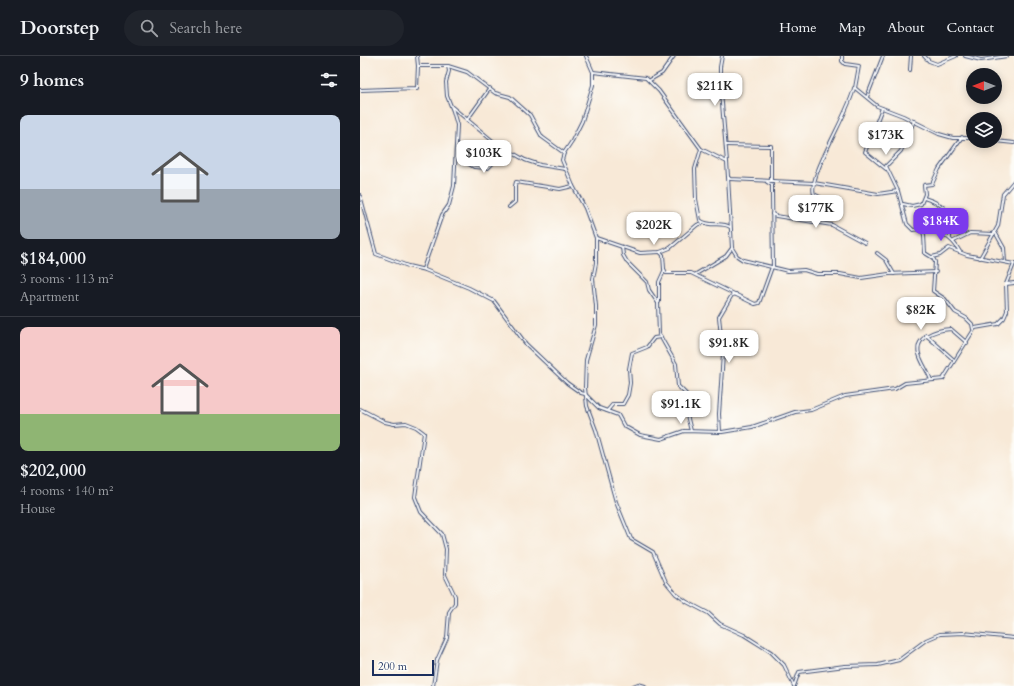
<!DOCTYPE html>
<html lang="en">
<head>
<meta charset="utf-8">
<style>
	:root { --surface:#171b24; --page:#20242c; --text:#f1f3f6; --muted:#9ea1a6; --line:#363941; --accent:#7c3aed }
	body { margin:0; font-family:Cardo,serif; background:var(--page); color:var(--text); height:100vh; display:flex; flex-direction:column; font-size:15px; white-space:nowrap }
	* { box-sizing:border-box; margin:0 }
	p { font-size:13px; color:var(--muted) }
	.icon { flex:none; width:22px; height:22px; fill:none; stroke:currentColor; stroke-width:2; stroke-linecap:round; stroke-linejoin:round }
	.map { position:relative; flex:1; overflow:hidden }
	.details { display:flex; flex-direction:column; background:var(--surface); width:360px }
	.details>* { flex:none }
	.needle { width:26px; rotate:270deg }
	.controls { position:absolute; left:606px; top:12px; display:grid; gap:8px }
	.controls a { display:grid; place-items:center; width:36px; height:36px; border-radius:50%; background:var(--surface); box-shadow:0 2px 10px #0003; font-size:20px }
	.scale { position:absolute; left:12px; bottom:10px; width:62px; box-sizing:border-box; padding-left:4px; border:2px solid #1b2f5e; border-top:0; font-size:11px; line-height:14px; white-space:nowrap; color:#1b2f5e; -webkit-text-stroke:3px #fdfcf7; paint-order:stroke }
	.price { position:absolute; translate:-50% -34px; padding:0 9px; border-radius:8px; background:#fff; color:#222; font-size:13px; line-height:26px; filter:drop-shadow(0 1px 2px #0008) }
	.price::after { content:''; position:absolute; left:50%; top:24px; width:12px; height:9px; margin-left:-6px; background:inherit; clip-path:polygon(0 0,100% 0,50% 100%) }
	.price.selected { background:var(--accent); color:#fff }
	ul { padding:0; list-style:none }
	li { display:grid; align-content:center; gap:8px; height:212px; padding:0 20px }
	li+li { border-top:1px solid var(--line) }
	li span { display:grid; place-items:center; height:124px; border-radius:8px; color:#555 }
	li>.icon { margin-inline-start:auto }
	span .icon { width:72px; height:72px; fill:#fffc; stroke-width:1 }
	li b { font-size:17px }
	h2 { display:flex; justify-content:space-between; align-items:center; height:48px; padding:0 20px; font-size:17px }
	header { display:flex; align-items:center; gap:24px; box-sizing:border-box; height:56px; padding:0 20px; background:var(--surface); border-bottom:1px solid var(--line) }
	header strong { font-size:19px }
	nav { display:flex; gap:22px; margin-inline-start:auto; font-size:14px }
	.search { width:280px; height:36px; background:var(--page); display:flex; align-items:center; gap:10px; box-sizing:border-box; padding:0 14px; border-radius:22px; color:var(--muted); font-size:15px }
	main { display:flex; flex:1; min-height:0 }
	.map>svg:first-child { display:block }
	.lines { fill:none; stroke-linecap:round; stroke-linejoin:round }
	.street-casing { stroke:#3c4b70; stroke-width:4 }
	.street { stroke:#fff; stroke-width:2 }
</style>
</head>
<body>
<header>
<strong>Doorstep</strong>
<div class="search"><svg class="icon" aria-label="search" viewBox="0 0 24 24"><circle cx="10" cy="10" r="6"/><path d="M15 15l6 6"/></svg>Search here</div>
<nav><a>Home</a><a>Map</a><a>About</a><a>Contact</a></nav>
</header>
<main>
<section class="details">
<h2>9 homes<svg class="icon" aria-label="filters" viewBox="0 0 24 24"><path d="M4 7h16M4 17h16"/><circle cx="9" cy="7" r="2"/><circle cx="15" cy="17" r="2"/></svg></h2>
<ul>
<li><span style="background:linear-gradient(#c9d6e8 60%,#9aa5b1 0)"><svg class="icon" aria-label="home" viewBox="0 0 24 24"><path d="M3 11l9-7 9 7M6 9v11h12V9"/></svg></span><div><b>$184,000</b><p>3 rooms · 113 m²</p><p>Apartment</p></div></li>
<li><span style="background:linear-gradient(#f6c9c9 70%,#8fb573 0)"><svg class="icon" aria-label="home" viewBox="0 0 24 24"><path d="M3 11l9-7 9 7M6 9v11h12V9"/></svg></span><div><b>$202,000</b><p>4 rooms · 140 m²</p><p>House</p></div></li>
</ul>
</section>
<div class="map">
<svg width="654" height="630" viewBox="0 0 654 630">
	<rect width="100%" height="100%" fill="#fdfcf7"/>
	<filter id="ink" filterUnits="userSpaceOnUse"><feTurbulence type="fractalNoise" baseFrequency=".025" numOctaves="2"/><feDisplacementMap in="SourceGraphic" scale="8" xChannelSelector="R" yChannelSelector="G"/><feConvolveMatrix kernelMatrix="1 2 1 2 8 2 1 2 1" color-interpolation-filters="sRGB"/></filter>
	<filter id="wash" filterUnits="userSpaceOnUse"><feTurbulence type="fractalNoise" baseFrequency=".012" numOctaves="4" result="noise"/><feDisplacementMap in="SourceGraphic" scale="16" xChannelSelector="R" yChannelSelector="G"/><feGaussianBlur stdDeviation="0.9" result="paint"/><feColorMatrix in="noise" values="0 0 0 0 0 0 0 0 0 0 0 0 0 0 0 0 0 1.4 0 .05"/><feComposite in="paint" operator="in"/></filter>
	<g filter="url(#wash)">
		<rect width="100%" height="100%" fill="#f8e9d7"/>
	</g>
	<g filter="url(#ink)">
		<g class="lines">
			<g class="street-casing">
				<g id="street">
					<path d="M57 0 58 10H88L89 15 86 26 87 40 93 55 97 69 94 130 89 149 82 159 63 213"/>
					<path d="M226 0 233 16V29L222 65 212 85 204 97 202 104 213 130 225 152 236 182V207L233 223 236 250V269L226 304 225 332 227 350 236 374 256 446 271 483 293 496 306 526 316 538 327 546 348 557 360 568 384 579 411 596 424 609 434 630"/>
					<path d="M362 0 360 11V24L367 106"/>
					<path d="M482 0V5L485 8 499 10 495 32 517 50 543 60 579 78 593 82H613"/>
					<path d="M564 0 569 5 577 8 596 0"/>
					<path d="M605 0 621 4 647 0"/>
					<path d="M88 10 107 16 135 37 150 41 170 59 182 81 204 97"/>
					<path d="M550 14 551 0"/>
					<path d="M233 16 286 22 299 35 341 93 367 106 368 121 370 123 454 127 518 138 538 135 547 168 553 174 562 173 564 179 565 197 573 202 575 206 573 235 585 243 595 256 606 262 612 268 613 273"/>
					<path d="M290 24 302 17 314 0"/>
					<path d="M0 34 57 32 58 10"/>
					<path d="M507 41 523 0"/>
					<path d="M92 51 134 86 165 104 180 109 205 113"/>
					<path d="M522 52 505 96 526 113"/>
					<path d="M107 64 130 32"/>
					<path d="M635 85 654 87"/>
					<path d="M366 89 411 90V125"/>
					<path d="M341 93 335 113 336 143 340 164C349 172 362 165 370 171"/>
					<path d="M97 101 114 111 128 112 132 108 142 90"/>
					<path d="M368 121 372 192 377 200 383 204 428 215 444 214 457 218H480L501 222 529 218 576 216"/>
					<path d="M407 126 412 129V135L413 211"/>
					<path d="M538 135 526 110 541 95 554 65"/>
					<path d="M0 139 16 198 48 210 65 214 109 232 134 245 166 288 207 327 221 337 225 338 239 352 258 359 264 370 280 379 301 383 324 375 362 376 392 371 435 356 451 354 485 340 535 333 545 327 583 323 615 272 638 268 644 262 647 255 646 228 654 208"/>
					<path d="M564 142C590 150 590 156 590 182"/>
					<path d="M543 148 552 150 561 148 565 138 564 129 572 128 579 113 602 81"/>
					<path d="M474 149 454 138C447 121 490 55 494 32"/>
					<path d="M149 151 155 146V130L156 126 200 133 213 130"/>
					<path d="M412 158 416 160 472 169 505 187"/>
					<path d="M562 173 573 172C585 179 594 184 600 196"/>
					<path d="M635 176 644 192 645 206"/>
					<path d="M236 182 280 197 300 196 310 192 337 169 343 167"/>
					<path d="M594 185 610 177 634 178"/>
					<path d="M262 191 263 199 267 206 287 226 289 234 298 247 299 278 316 308 318 330 326 338 325 351 331 375"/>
					<path d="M300 196 303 199 304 213 306 217H331L395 248 399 247 412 211"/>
					<path d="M517 197 526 204 534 218"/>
					<path d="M572 201 580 199 589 192 607 199 654 208"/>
					<path d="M620 202 638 170 643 138 654 125"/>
					<path d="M336 218 366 200 372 192"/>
					<path d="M646 228 654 227"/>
					<path d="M299 246V226L304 215"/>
					<path d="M566 279 594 304"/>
					<path d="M571 324C568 316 563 309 560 301 552 281 575 274 591 273L607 287"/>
					<path d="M0 353 25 366 34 368 46 367 56 371 64 377 55 441 61 456 82 478 86 493 85 519 95 540V547L89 556 87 582 77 604 73 630"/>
					<path d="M247 355 253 348H263L268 339 270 327 269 313 272 297 287 291 294 282 301 281"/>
					<path d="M360 376 359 358 363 298 359 261 372 239 376 238"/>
					<path d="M273 630 278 628 285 630"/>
					<path d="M434 630 439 616 485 610 518 609 539 604 566 584 580 578 603 577 654 582"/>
				</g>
			</g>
			<use href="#street" class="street"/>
		</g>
	</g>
</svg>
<div class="controls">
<a><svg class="needle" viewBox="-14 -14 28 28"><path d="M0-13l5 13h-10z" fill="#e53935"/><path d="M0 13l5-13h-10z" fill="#9ea1a6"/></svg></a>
<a><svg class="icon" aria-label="layers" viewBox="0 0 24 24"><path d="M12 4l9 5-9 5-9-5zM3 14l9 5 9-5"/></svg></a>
</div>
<div class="scale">200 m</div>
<b class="price" style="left:355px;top:51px">$211K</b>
<b class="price" style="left:526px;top:100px">$173K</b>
<b class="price" style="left:124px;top:118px">$103K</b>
<b class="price" style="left:456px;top:173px">$177K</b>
<b class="price selected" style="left:581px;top:186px">$184K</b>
<b class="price" style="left:294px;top:190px">$202K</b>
<b class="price" style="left:561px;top:275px">$82K</b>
<b class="price" style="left:369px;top:308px">$91.8K</b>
<b class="price" style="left:321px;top:369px">$91.1K</b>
</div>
</main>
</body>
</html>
